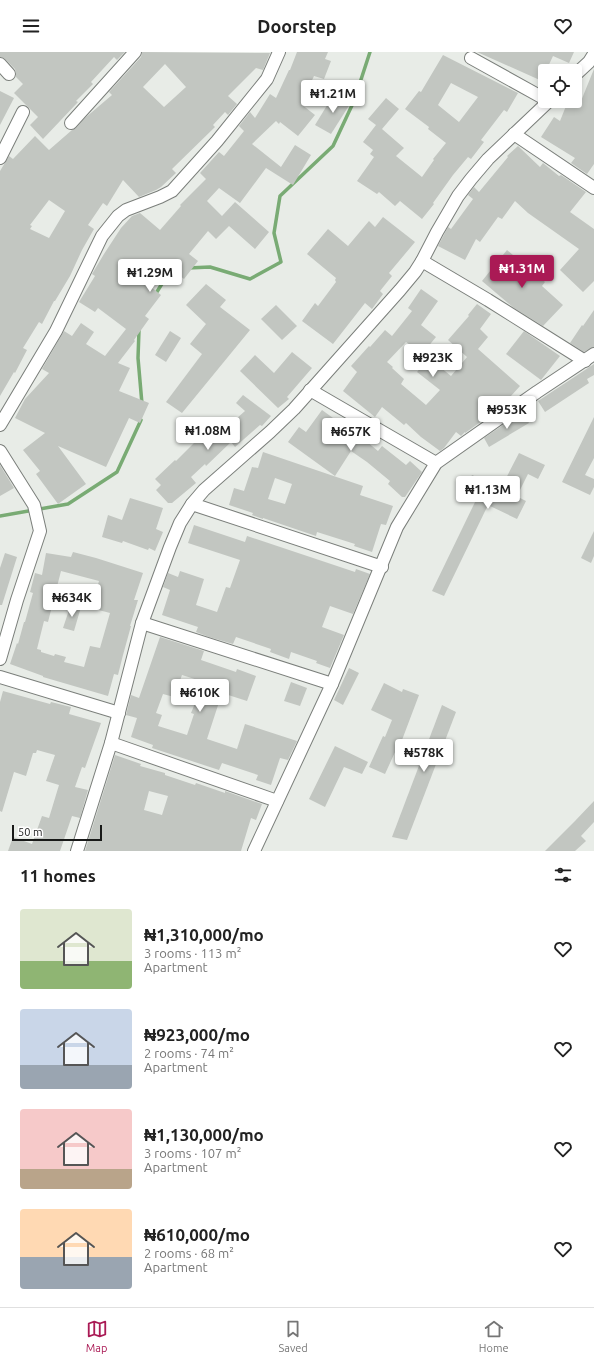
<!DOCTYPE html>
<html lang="en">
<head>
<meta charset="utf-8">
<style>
	:root { --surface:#fff; --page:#f6f6f6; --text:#222; --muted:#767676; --line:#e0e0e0; --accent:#aa1a55 }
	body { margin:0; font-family:Ubuntu,sans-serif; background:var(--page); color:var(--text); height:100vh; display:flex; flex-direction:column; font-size:15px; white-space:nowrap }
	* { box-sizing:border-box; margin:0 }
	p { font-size:13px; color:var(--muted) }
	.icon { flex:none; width:22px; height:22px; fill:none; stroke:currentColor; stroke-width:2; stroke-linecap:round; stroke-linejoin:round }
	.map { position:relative; height:799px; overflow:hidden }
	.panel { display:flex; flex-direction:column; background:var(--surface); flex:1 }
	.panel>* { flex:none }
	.fabs { position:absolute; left:538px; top:12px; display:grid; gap:8px }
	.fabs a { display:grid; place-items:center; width:44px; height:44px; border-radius:4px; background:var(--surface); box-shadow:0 2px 6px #0003; font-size:20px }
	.scale { position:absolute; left:12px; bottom:10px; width:90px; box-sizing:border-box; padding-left:4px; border:2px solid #181918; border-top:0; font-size:11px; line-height:14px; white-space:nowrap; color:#181918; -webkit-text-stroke:3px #fff; paint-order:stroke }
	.price { position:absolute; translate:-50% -34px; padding:0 9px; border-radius:4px; background:#fff; color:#222; font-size:13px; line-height:26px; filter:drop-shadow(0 1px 2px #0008) }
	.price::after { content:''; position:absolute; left:50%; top:24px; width:12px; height:9px; margin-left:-6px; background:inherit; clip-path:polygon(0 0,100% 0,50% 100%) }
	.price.current { background:var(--accent); color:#fff }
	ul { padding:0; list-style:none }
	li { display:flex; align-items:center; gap:12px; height:100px; padding:0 20px }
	li span { display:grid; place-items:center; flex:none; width:112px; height:80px; border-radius:4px; color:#555 }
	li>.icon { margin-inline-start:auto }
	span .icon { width:48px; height:48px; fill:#fffc; stroke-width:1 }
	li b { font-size:17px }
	h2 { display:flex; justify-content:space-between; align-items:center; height:48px; padding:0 20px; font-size:17px }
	header { display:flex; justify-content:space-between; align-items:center; height:52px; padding:0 20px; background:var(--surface); font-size:18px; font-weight:700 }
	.tab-bar { display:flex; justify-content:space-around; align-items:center; height:56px; border-top:1px solid var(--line); background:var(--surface); font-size:11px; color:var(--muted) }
	.tab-bar a { display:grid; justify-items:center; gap:2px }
	.tab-bar .current { color:var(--accent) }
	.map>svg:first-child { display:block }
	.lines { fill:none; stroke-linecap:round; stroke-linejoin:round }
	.stream { stroke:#79ab74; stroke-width:3.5 }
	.building { fill:#c2c6c1; fill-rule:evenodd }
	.minor-casing { stroke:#7b7f7b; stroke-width:14 }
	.minor { stroke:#fff; stroke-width:12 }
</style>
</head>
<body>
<header><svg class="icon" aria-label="menu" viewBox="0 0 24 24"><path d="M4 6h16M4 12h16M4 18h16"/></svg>Doorstep<svg class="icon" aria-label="heart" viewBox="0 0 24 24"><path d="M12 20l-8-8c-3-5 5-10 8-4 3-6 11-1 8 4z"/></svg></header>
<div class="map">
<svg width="594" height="799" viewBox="0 0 594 799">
	<rect width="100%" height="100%" fill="#e8ece7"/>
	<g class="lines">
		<g class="stream">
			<path d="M188 216 210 215 250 227 281 210 274 181 280 144 333 94 354 49 370 0"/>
			<path d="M155 243 171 217 174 216"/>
			<path d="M139 278 138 306 142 352"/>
			<path d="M0 464 68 452 117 420 141 368"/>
		</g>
	</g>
	<g class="building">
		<path d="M0 0H125L117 8 114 5 91 30 93 32 76 49 78 50 43 87 30 73 38 65 14 41 23 32 16 25V21L15 17 5 7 0 5Z"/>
		<path d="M142 0 270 1 263 18 256 16 228 44 237 52 228 63 225 60 213 73 215 75 172 117 176 121 161 135 156 138 139 145 123 128 107 154 103 151 88 173 94 177 82 198 70 224 55 249H54L42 272 39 270 23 296 27 298 15 321 14 320 0 344V119L9 104 13 107 35 84 49 98 72 78 76 76 85 66 112 43 109 40 141 5ZM165 12 186 35 164 55 143 35ZM49 148 65 159 49 186 30 177 32 174 30 173Z"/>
		<path d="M297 0H328L325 7 331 9 324 27 314 24 301 52 315 63 298 84 280 70 279 72 276 69 252 92 281 115 295 93 311 103 293 133 266 116 240 151 219 136 207 149 222 164 235 150 269 180 255 197 229 174 216 187 208 179 189 202 198 209 184 227 159 207 146 231 161 243 145 264 149 267 134 288 135 289 118 311 130 316 119 339 149 351 140 371 129 366 106 415 58 394 86 432 58 452 36 422 40 419 23 398 45 381 15 366 25 347 49 321 42 317 64 279 72 284 81 271 94 280 86 292 105 304 126 277 98 256 95 260 79 250 95 224 92 222 104 202 121 176 132 164 140 161 160 178 181 154 180 153 206 127 200 121 219 100 224 104 244 79 239 74 250 60 255 66 270 42 276 46 289 18H290Z"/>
		<path d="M477 0H574L569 11 553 4 546 19H545L542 29Z"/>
		<path d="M443 3 518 41 507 60 504 58 481 88 484 90 471 107 468 105 453 123 433 151 434 152 422 167 400 149 395 154 379 140 377 142 357 129 374 105 370 102 373 98 363 90 376 73 368 67 386 46 399 57 382 77 404 96 396 104 422 125 434 108 433 107 446 91 428 77 429 75 405 57 419 39 421 40ZM451 31 478 45 459 70 438 53Z"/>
		<path d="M594 17V112L587 122 571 111 575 106 541 85 554 65 560 69 568 49H581Z"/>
		<path d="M0 39 14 46 0 73Z"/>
		<path d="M334 42 350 52 331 82 315 73Z"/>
		<path d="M518 94 540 115 543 111 559 124 561 123 586 140 570 160 594 177V229L583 240 560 218 579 197 528 161 515 149 502 167 498 165 480 190 476 187 465 208 438 194 448 175 451 177 473 147 468 143 474 135 479 140 508 105 507 104Z"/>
		<path d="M383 165 415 190 389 221 392 224 380 239 383 242 372 257 365 251 333 292 302 269 315 251 318 254 336 230 335 228 336 226 307 202 328 177 348 194 369 169 375 175Z"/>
		<path d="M507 198 545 230 542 234 563 253 543 274 514 256 482 229Z"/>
		<path d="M206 232 226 248 220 255 250 278 182 361 166 350 202 302 190 292 206 272 186 253Z"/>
		<path d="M421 237 438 249 421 273 436 285 422 302 406 290 387 310 393 315 392 316 404 327 401 332 426 353 440 338 417 320 429 306 451 324 467 305 448 288 469 264 468 263 477 252 491 262 480 277 488 285 478 297 520 334 499 357 465 381V380L461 384 456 380 444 396 440 399 421 385 406 371 404 373 382 355 375 365 343 339 357 320 351 314 369 294 370 295 385 278 392 284 412 259 408 256Z"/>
		<path d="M276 253 297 274 282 288 261 267Z"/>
		<path d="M594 258V295L584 300 570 291 582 273 583 274Z"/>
		<path d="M170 279 181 286 166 310 155 303Z"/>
		<path d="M524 279 560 304 541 328 506 302Z"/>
		<path d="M292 300 312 316 287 345 289 347 278 356 240 319 255 303 274 321Z"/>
		<path d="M594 312V323L587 327 589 331 545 360 538 349Z"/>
		<path d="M243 343 271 364 262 374 260 373 235 395 231 390 206 414 205 412 191 425 196 431 172 451H168L156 438 161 433 155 427 175 408 176 409 204 381 211 389 245 359 236 351Z"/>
		<path d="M322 358 344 374 345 373 361 382 360 384 378 399 382 394 406 413 410 409 422 420 405 445H402L388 432 390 429 367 410 351 399 335 424 288 390 299 375 306 380Z"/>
		<path d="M522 360 529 371 489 395 484 386Z"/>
		<path d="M594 365V406L585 423 594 427V435L590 443 562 430Z"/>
		<path d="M263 400 363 434 360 443 393 454 386 473 381 472 372 500 354 494 355 492 317 480 316 484 263 466V467L252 463 253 461 229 453 234 436 244 439 252 415 258 416ZM275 426 292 432 285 452 268 447Z"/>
		<path d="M519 401 545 413 538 427 528 422 518 442H520L518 445 526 449 517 467 488 453 444 544 432 539 476 448 463 441 472 423 481 427 482 424 502 434Z"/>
		<path d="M0 413 14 436 0 444Z"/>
		<path d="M130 446 163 456 156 477 163 480 155 499 149 496 148 498 123 489 122 491 102 485 108 463 122 468Z"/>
		<path d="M194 473 245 490 247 484 355 520 356 517 370 522 353 562 330 554 322 575 344 583 330 616 316 611 317 609 291 600 289 607 270 600 271 597 236 585 233 592 209 585 196 580 198 575 162 563 170 538 163 535 168 521 178 525 180 519 204 527 196 553 217 560 226 535 230 536 240 508 188 491Z"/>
		<path d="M594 479V504L591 511 581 506Z"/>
		<path d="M73 500 96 506 143 521 134 548H138L130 574H131L123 603 118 623 114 622 108 644 43 625V624L10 612 17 591 18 592 24 570H25L33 541 30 540 35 521 42 523 46 501 71 505ZM61 519 99 529 91 556 110 561 100 596 90 594 84 615 64 610 66 605 55 602 54 604 41 600V598L37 597 44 569 48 570Z"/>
		<path d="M5 501 17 505 2 553H0V516Z"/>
		<path d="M71 552 81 555 74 579 63 576Z"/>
		<path d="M160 585 204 599 201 608 236 620 237 617 256 624 247 649 222 641 207 687 237 697 245 672 297 689 288 708 280 706 271 733 256 728 258 723 222 711 219 718 152 696 153 693 131 685 137 666 126 663 131 643 139 646ZM182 623 204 630 191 661 194 662 187 683 158 674 162 663 156 661 163 642 174 645Z"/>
		<path d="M349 616 359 621 343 653 334 648Z"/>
		<path d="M291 630 307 636 300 654 284 649Z"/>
		<path d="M384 631 402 640 403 637 419 643 402 688 401 687 385 722 369 715 383 684 385 685 392 668 371 658Z"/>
		<path d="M3 639 50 652 51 650 71 655 69 662 101 671 85 716 82 715 75 735 88 738 80 766 72 764 60 799H8L13 785 32 792 42 764 49 766 59 733 46 729 55 703 37 698 36 701H33L26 724 14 720 2 760 0 759V650Z"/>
		<path d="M442 653 456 660 407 788 392 785Z"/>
		<path d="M335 694 368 710 362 722 344 715 325 755 309 747Z"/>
		<path d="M115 703 141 712 140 714 165 721V723L195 733 196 731 225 741V739L262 752 256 768 251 766 241 799H85ZM149 739 168 744 162 763 144 758Z"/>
		<path d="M594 749V770L581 784 586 789 575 799H545L575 769Z"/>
	</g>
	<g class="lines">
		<g class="minor-casing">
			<g id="minor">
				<path d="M471 6 545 47"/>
				<path d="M0 12 9 22"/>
				<path d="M575 23 589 10 594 2"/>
				<path d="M71 71 135 0"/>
				<path d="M514 82 594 136"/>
				<path d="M0 106 23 60"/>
				<path d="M422 209 488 248 585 309"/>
				<path d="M310 338 436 411"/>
				<path d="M0 373 56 279 102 184 118 164 126 158 160 145 172 139 217 89 267 27 279 0"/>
				<path d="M0 399 34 453 40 479 17 548 0 607"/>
				<path d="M192 452 382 515"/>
				<path d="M142 571 332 632"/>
				<path d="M0 625 119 661"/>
				<path d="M111 691 277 749"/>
				<path d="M77 799 111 691 142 571 170 495 180 471 192 452 204 438 270 380 294 357 400 238 415 220 422 209 437 180 458 144 471 127 488 107 549 49"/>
				<path d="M254 799 332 632 397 475 436 411 537 340 594 302"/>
			</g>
		</g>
		<use href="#minor" class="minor"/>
	</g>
</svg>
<div class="fabs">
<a><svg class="icon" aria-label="locate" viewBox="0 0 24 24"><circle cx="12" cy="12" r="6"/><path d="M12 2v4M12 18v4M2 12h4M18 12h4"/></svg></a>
</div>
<div class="scale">50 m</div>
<b class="price" style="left:333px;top:62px">₦1.21M</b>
<b class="price current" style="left:522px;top:237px">₦1.31M</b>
<b class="price" style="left:150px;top:241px">₦1.29M</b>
<b class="price" style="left:433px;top:326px">₦923K</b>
<b class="price" style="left:507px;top:378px">₦953K</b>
<b class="price" style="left:208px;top:399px">₦1.08M</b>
<b class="price" style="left:351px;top:400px">₦657K</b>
<b class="price" style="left:488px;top:458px">₦1.13M</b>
<b class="price" style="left:72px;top:566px">₦634K</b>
<b class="price" style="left:200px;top:661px">₦610K</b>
<b class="price" style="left:424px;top:721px">₦578K</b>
</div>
<section class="panel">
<h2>11 homes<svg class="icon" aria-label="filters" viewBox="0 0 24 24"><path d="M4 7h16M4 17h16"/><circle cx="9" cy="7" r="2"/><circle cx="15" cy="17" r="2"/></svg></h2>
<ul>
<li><span style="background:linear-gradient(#dfe7d0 65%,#8fb573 0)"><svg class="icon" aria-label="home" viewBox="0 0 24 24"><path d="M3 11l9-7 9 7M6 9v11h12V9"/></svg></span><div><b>₦1,310,000/mo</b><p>3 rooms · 113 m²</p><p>Apartment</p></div><svg class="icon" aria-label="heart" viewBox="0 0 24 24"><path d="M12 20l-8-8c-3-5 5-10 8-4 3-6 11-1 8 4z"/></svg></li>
<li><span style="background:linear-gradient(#c9d6e8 70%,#9aa5b1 0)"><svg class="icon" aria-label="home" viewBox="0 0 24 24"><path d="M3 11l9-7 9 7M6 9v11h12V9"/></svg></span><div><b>₦923,000/mo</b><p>2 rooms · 74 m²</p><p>Apartment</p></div><svg class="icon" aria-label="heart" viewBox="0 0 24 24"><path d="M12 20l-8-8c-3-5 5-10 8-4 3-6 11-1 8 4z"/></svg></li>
<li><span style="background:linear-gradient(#f6c9c9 75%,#b9a48a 0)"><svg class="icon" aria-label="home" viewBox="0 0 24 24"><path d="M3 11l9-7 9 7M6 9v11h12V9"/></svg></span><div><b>₦1,130,000/mo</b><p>3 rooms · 107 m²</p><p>Apartment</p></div><svg class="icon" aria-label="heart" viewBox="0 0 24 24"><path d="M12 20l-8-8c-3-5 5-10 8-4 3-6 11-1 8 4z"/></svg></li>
<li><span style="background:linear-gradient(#ffd9b3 60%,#9aa5b1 0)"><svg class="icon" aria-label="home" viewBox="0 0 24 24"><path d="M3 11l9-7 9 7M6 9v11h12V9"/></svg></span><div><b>₦610,000/mo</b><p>2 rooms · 68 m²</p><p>Apartment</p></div><svg class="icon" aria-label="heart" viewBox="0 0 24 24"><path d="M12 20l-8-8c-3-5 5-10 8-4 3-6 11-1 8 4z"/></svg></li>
</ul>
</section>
<nav class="tab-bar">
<a class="current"><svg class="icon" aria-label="map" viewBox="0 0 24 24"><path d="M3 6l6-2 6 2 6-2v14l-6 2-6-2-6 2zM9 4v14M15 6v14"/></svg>Map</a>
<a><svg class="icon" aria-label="saved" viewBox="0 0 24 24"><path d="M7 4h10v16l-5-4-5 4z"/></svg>Saved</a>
<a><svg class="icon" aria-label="home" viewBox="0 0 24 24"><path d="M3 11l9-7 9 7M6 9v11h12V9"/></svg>Home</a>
</nav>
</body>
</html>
